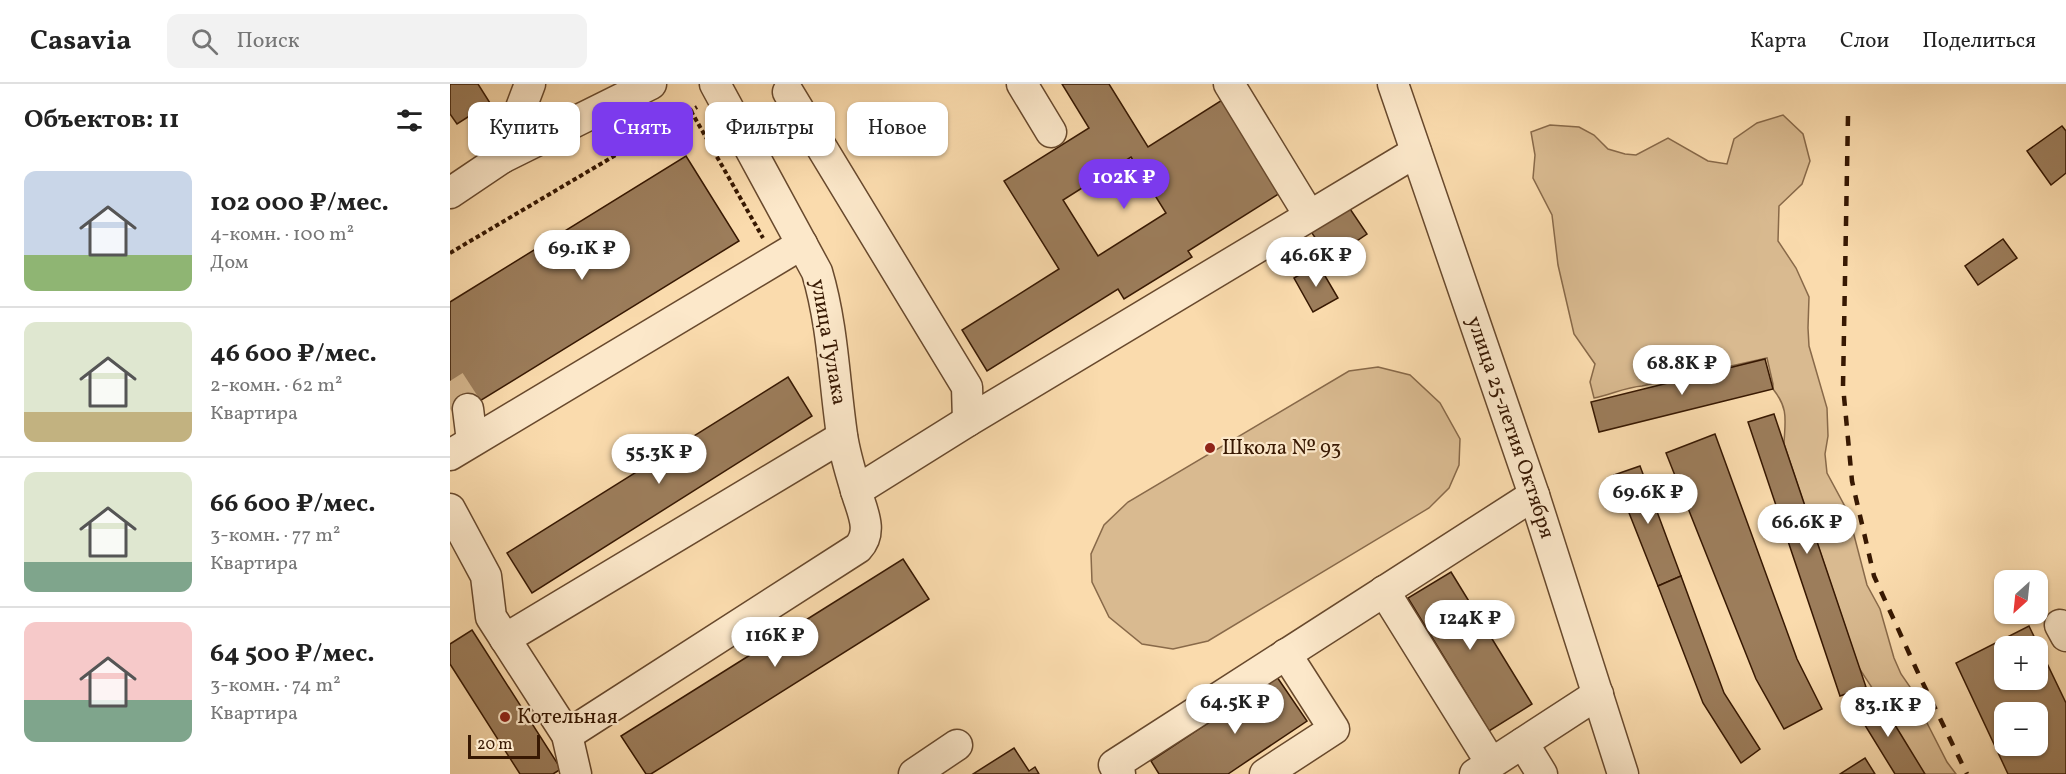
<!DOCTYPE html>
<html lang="ru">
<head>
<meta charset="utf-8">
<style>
	:root { --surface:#fff; --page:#f2f2f2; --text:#222; --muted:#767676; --line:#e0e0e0; --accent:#7c3aed }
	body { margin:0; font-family:Vollkorn,serif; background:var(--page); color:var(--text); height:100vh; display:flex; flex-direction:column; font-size:22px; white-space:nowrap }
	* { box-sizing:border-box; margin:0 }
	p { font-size:20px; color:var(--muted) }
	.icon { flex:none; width:33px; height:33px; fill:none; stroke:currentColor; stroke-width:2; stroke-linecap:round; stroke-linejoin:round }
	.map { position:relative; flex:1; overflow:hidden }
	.panel { display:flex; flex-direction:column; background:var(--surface); width:450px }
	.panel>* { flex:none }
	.banner { position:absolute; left:18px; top:18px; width:570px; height:54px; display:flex; gap:12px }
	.needle { width:39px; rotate:207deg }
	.fabs { position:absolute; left:1544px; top:486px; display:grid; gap:12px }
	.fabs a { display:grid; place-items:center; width:54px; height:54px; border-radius:12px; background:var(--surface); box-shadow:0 2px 4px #0004; font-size:30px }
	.scale { position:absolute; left:18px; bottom:15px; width:72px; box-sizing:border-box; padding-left:6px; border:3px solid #371802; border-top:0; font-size:16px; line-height:21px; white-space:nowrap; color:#371802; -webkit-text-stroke:4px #fce8ca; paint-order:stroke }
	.price { position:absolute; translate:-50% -51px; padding:0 14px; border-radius:21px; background:#fff; color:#222; font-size:20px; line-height:39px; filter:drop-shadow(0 2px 3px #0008) }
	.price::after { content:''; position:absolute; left:50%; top:36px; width:18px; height:14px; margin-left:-9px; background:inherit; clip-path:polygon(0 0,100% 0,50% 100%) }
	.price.selected { background:var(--accent); color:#fff }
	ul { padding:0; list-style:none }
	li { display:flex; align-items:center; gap:18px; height:150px; padding:0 24px }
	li+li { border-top:2px solid var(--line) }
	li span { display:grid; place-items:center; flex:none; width:168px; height:120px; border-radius:12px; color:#555 }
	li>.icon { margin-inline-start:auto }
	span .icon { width:72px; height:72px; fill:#fffc; stroke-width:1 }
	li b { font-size:26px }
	h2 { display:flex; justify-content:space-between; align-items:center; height:72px; padding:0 24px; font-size:26px }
	.chip { padding:0 21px; border-radius:12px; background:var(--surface); box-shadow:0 2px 4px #0004; font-size:21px; line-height:54px }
	.chip.selected { background:var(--accent); color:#fff }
	header { display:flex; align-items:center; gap:36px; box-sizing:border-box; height:84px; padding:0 30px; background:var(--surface); border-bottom:2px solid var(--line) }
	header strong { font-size:28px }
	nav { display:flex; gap:33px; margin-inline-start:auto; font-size:21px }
	.search { width:420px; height:54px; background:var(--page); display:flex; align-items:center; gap:15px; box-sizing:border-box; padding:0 21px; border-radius:12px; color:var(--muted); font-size:22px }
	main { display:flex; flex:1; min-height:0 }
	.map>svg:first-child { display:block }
	.green { fill:#d9ba90; stroke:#886949; stroke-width:1.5 }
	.building { fill:#9c7d5b; stroke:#371802; stroke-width:1.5; fill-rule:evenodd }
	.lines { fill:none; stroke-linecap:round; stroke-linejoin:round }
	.minor-tunnel { stroke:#d3b48b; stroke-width:30; stroke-dasharray:30 15; stroke-linecap:butt }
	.minor-casing { stroke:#68492d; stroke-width:33 }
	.path { stroke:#371802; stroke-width:4; stroke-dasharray:4.5 3; stroke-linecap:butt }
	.minor { stroke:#fce8ca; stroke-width:30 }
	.rail { stroke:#371802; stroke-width:4.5; stroke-dasharray:10 10; stroke-linecap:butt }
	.poi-dot { fill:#8f2418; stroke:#fce8ca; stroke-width:2 }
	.labels { text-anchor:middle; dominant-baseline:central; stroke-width:4.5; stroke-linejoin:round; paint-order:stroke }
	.street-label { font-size:21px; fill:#371802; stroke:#fce8ca }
	.poi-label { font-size:21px; fill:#371802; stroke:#fce8ca; text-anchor:start }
</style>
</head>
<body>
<header>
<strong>Casavia</strong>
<div class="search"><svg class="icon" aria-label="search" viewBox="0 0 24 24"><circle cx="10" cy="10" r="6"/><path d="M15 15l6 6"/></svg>Поиск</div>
<nav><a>Карта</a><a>Слои</a><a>Поделиться</a></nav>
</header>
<main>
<section class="panel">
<h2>Объектов: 11<svg class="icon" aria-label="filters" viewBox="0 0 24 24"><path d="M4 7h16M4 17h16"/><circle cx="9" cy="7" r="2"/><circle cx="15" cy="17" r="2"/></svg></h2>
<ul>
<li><span style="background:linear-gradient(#c9d6e8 70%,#8fb573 0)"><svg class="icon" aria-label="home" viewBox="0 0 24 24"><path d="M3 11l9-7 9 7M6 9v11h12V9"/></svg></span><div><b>102 000 ₽/мес.</b><p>4-комн. · 100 m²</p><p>Дом</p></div></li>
<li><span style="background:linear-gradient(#dfe7d0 75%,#c2b280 0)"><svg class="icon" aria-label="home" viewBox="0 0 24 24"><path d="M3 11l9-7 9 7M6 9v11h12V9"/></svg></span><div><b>46 600 ₽/мес.</b><p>2-комн. · 62 m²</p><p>Квартира</p></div></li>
<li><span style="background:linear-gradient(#dfe7d0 75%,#7fa58c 0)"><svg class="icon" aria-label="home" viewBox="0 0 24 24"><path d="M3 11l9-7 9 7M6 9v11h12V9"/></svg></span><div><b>66 600 ₽/мес.</b><p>3-комн. · 77 m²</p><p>Квартира</p></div></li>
<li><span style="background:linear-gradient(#f6c9c9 65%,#7fa58c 0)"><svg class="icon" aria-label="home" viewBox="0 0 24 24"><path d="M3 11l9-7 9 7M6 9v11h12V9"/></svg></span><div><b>64 500 ₽/мес.</b><p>3-комн. · 74 m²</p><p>Квартира</p></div></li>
</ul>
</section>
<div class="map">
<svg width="1616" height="690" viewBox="0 0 1616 690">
	<rect width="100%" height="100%" fill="#fadbad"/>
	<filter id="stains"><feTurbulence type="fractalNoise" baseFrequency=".00333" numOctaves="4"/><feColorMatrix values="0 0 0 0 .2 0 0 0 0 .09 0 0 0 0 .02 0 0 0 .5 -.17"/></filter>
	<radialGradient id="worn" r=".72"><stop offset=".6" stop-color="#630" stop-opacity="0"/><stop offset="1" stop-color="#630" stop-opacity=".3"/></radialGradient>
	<g class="green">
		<path d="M1333 31 1353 50 1360 77 1352 100 1329 122 1328 157 1346 184 1359 213 1358 244 1359 262 1377 324 1378 352 1375 370 1377 389 1398 428 1417 501 1430 525 1444 574 1451 590 1467 613 1475 635 1497 678 1506 690H1466L1438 628 1409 584 1334 360C1335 336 1339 325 1323 305V300L1317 274 1192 302C1176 303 1160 311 1144 314L1140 298 1145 280 1124 250 1108 181 1102 131 1083 94 1085 71 1081 48 1100 41 1129 43 1144 51 1158 65 1175 70 1186 71 1218 54 1258 77 1277 80 1284 55 1307 39Z"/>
		<path d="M928 283 960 291 990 319 1010 355 1009 381 999 404 979 424 758 557 723 565 692 560 659 533 642 498 641 470 654 441 678 418 899 287Z"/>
	</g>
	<g class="building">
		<path d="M0 0H28L40 19 7 40 0 30Z"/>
		<path d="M612 0H659L698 63 780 11 838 104 738 167 742 173 674 215 668 205 537 287 512 246 609 185 554 97 639 44ZM681 73 716 129 648 172 613 116Z"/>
		<path d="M1612 42 1616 47V89L1601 101 1577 67Z"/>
		<path d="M236 72 289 157 7 331 0 320V218Z"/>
		<path d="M894 116 917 150 880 175 857 142Z"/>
		<path d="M1553 155 1567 174 1528 201 1515 182Z"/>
		<path d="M868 180 888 214 863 228 844 194Z"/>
		<path d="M1315 275 1323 305 1149 348 1141 318Z"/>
		<path d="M338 293 362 332 82 509 57 469Z"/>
		<path d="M1324 330 1416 603 1390 612 1298 338Z"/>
		<path d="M1265 350 1347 575 1372 625 1334 645 1306 595 1216 369Z"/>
		<path d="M1190 382 1231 492 1208 502 1164 391Z"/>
		<path d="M453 475 479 515 201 690H196L171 652Z"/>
		<path d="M1001 488 1082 620 1039 647 958 514Z"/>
		<path d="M1231 492 1274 609 1310 665 1291 679 1253 619 1208 502Z"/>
		<path d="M1579 542 1616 619V690H1558L1506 579ZM1554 562H1587V596H1554ZM1554 628H1587V662H1554Z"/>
		<path d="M22 546 111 685 103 690H70L0 580V560Z"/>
		<path d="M827 593 857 637 778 690H709L701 677Z"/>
		<path d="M1427 611 1445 641 1475 690H1445L1405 625Z"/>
		<path d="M564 664 579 687 585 683 589 690H523Z"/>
		<path d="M1415 674 1425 690H1390Z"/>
	</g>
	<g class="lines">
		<path class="minor-tunnel" d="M0 297 18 325"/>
		<g class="minor-casing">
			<g id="minor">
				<path d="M572 0 601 48"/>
				<path d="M779 0 859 131"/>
				<path id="s1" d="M943 0 1084 411 1173 690"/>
				<path d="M338 8 517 303 518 337"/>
				<path d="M52 74 201 0"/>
				<path d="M0 109 52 74 80 0"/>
				<path d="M18 325 22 357"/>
				<path d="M0 371 352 160"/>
				<path d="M406 407 518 337 966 68"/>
				<path d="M0 425 36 492 41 533 117 651 126 690"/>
				<path d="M934 507 1041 679"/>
				<path d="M1610 541 1616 552"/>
				<path d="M55 555 392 353"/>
				<path d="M117 651 408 464C422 449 414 431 408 413 402 393 395 372 392 351 384 296 383 242 367 188L265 0"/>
				<path d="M1073 659 1092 690"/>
				<path d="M464 690 507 661"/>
				<path d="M670 690 664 681 1084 411"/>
				<path d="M815 690 884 645 836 570"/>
				<path d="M1025 690 1148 610"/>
			</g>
		</g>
		<g class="path">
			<path d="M241 27 313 154"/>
			<path d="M0 169 247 23"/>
		</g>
		<use href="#minor" class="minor"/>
		<path class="rail" d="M1398 32 1393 302 1402 397 1424 492 1469 591 1517 690"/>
	</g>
	<g class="poi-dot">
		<circle cx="760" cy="364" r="6"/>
		<circle cx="55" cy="633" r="6"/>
	</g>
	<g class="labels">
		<g class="street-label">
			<text transform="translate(378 258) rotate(80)">улица Тулака</text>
			<text stroke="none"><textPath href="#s1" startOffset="363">улица 25-летия Октября</textPath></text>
		</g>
		<g class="poi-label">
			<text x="772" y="364">Школа № 93</text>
			<text x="67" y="633">Котельная</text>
		</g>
	</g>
	<rect width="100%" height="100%" filter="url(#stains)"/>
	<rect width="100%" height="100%" fill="url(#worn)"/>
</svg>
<div class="fabs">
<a><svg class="needle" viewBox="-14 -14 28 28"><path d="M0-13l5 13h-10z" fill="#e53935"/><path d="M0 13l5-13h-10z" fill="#767676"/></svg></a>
<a>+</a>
<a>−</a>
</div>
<div class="scale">20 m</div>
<b class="price selected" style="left:674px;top:126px">102K ₽</b>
<b class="price" style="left:132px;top:197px">69.1K ₽</b>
<b class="price" style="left:866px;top:204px">46.6K ₽</b>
<b class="price" style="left:1232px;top:312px">68.8K ₽</b>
<b class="price" style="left:209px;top:401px">55.3K ₽</b>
<b class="price" style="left:1198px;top:441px">69.6K ₽</b>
<b class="price" style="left:1357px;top:471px">66.6K ₽</b>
<b class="price" style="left:1020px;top:567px">124K ₽</b>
<b class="price" style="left:325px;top:584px">116K ₽</b>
<b class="price" style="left:785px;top:651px">64.5K ₽</b>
<b class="price" style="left:1438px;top:654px">83.1K ₽</b>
<div class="banner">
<a class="chip">Купить</a>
<a class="chip selected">Снять</a>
<a class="chip">Фильтры</a>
<a class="chip">Новое</a>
</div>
</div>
</main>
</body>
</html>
